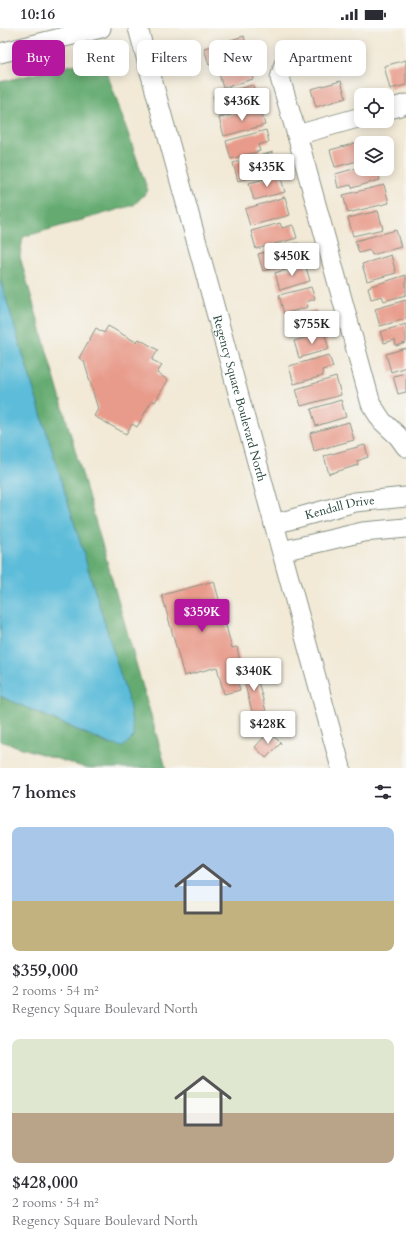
<!DOCTYPE html>
<html lang="en">
<head>
<meta charset="utf-8">
<style>
	:root { --surface:#fff; --page:#f7f7f7; --text:#2b2b33; --muted:#7c7c81; --accent:#b5179e }
	body { margin:0; font-family:Cardo,serif; background:var(--page); color:var(--text); height:100vh; display:flex; flex-direction:column; font-size:15px; white-space:nowrap }
	* { box-sizing:border-box; margin:0 }
	p { font-size:13px; color:var(--muted) }
	.icon { flex:none; width:22px; height:22px; fill:none; stroke:currentColor; stroke-width:2; stroke-linecap:round; stroke-linejoin:round }
	.map { position:relative; height:740px; overflow:hidden }
	.details { display:flex; flex-direction:column; background:var(--surface); flex:1 }
	.details>* { flex:none }
	.top-card { position:absolute; left:12px; top:12px; width:382px; height:36px; display:flex; gap:8px }
	.tools { position:absolute; left:354px; top:60px; display:grid; gap:8px }
	.tools a { display:grid; place-items:center; width:40px; height:40px; border-radius:8px; background:var(--surface); box-shadow:0 2px 10px #0003; font-size:20px }
	.price { position:absolute; translate:-50% -34px; padding:0 9px; border-radius:4px; background:#fff; color:#222; font-size:13px; line-height:26px; filter:drop-shadow(0 1px 2px #0008) }
	.price::after { content:''; position:absolute; left:50%; top:24px; width:12px; height:9px; margin-left:-6px; background:inherit; clip-path:polygon(0 0,100% 0,50% 100%) }
	.price.current { background:var(--accent); color:#fff }
	ul { padding:0; list-style:none }
	li { display:grid; align-content:center; gap:8px; height:212px; padding:0 12px }
	li span { display:grid; place-items:center; height:124px; border-radius:8px; color:#555 }
	li>.icon { margin-inline-start:auto }
	span .icon { width:72px; height:72px; fill:#fffc; stroke-width:1 }
	li b { font-size:17px }
	h2 { display:flex; justify-content:space-between; align-items:center; height:48px; padding:0 12px; font-size:17px }
	.pill { padding:0 14px; border-radius:8px; background:var(--surface); box-shadow:0 2px 10px #0003; font-size:14px; line-height:36px }
	.pill.current { background:var(--accent); color:#fff }
	.status { display:flex; justify-content:space-between; align-items:center; height:28px; padding:0 20px; background:var(--surface); direction:ltr }
	.status svg { height:11px; fill:currentColor }
	.map>svg:first-child { display:block }
	.forest { fill:#65ab71; stroke:#427452 }
	.water { fill:#5bbcd9; stroke:#3d7c86 }
	.building { fill:#e89b8b }
	.lines { fill:none; stroke-linecap:round; stroke-linejoin:round }
	.minor-casing { stroke:#889385; stroke-width:21 }
	.minor { stroke:#fff; stroke-width:19 }
	.labels { text-anchor:middle; dominant-baseline:central; stroke-width:3; stroke-linejoin:round; paint-order:stroke }
	.street-label { font-size:12px; fill:#1f3d34; stroke:#f6f6f2 }
</style>
</head>
<body>
<div class="status"><b>10:16</b><svg viewBox="0 0 49 12"><path d="M0 12V9h3v3zM5 12V6h3v6zM10 12V3h3v9zM15 12V0h3v12zM26 1h20v11H26zM47 4h2v5h-2z"/></svg></div>
<div class="map">
<svg width="406" height="740" viewBox="0 0 406 740">
	<rect width="100%" height="100%" fill="#f6f6f2"/>
	<filter id="ink" filterUnits="userSpaceOnUse"><feTurbulence type="fractalNoise" baseFrequency=".025" numOctaves="2"/><feDisplacementMap in="SourceGraphic" scale="8" xChannelSelector="R" yChannelSelector="G"/><feConvolveMatrix kernelMatrix="1 2 1 2 8 2 1 2 1" color-interpolation-filters="sRGB"/></filter>
	<filter id="wash" filterUnits="userSpaceOnUse"><feTurbulence type="fractalNoise" baseFrequency=".012" numOctaves="4" result="noise"/><feDisplacementMap in="SourceGraphic" scale="16" xChannelSelector="R" yChannelSelector="G"/><feGaussianBlur stdDeviation="0.9" result="paint"/><feColorMatrix in="noise" values="0 0 0 0 0 0 0 0 0 0 0 0 0 0 0 0 0 1.4 0 .05"/><feComposite in="paint" operator="in"/></filter>
	<g filter="url(#wash)">
		<rect width="100%" height="100%" fill="#f2e9d6"/>
		<path class="forest" d="M89 33 104 36 148 163 134 177 23 209 20 229 166 740H86L0 713V668L110 717 129 675 0 251V54Z"/>
		<path class="water" d="M0 251 129 675 134 708 123 719 110 716 0 668Z"/>
		<g id="blocks">
			<g class="building">
				<path d="M244 8 249 26 209 37 204 20Z"/>
				<path d="M406 32V57L390 61 384 38Z"/>
				<path d="M248 34 253 51 223 60 218 42Z"/>
				<path d="M341 53 346 70 316 79 311 61Z"/>
				<path d="M253 57 256 69 245 72 247 78 218 86 213 68Z"/>
				<path d="M260 79 265 97 224 108 219 90Z"/>
				<path d="M266 102 269 114 258 117 260 123 231 131 226 113Z"/>
				<path d="M360 114 361 132 335 139 330 122Z"/>
				<path d="M273 124 278 142 238 153 233 135Z"/>
				<path d="M361 139V141H377L380 152 352 160 351 157 338 160 335 146Z"/>
				<path d="M280 147 285 164 254 172 249 155Z"/>
				<path d="M384 157 389 175 348 185 343 167Z"/>
				<path d="M285 169 290 187 250 198 245 181Z"/>
				<path d="M378 183 383 201 353 208 348 190Z"/>
				<path d="M280 195 282 200 293 197 297 210 256 221 251 203Z"/>
				<path d="M396 202 401 219 372 227 370 222 359 225 355 213Z"/>
				<path d="M298 215 302 232 263 243 258 226Z"/>
				<path d="M391 227 396 245 367 253 362 236Z"/>
				<path d="M305 236 310 253 280 262 275 245Z"/>
				<path d="M406 247V267L384 273 382 268 371 271 368 259Z"/>
				<path d="M311 259 315 271 306 274 308 279 284 286 279 267Z"/>
				<path d="M406 272V291L380 298 375 281Z"/>
				<path d="M316 282 321 300 293 307 288 290Z"/>
				<path d="M406 296V315L396 318 395 312 384 315 380 304Z"/>
				<path d="M108 298 136 314 139 311 158 322 152 332 162 337 157 345 168 352 155 374 152 372 137 399 132 396 126 406 94 388 98 381 84 333 79 330 96 300 104 305Z"/>
				<path d="M324 304 329 321 299 330 294 313Z"/>
				<path d="M406 320V339L391 344 386 326Z"/>
				<path d="M329 327 333 339 322 342 323 348 294 356 289 338Z"/>
				<path d="M406 345V364L398 366 393 348Z"/>
				<path d="M336 349 341 367 301 378 296 361Z"/>
				<path d="M341 372 346 389 316 398 311 381Z"/>
				<path d="M349 394 354 412 314 423 310 405Z"/>
				<path d="M365 417 368 429 357 433 358 437 329 446 324 428Z"/>
				<path d="M214 553 232 620 237 619 240 634 233 636 240 662 224 666 217 639 184 648 162 567Z"/>
				<path d="M255 642 266 683 253 687 242 646Z"/>
				<path d="M269 704 281 715 266 730 255 719Z"/>
			</g>
		</g>
	</g>
	<g filter="url(#ink)">
		<use href="#blocks" fill-opacity="0" stroke="#889385" stroke-width="1"/>
		<g class="lines">
			<g class="minor-casing">
				<g id="minor">
					<path id="s1" d="M138 0 341 740"/>
					<path d="M0 25 101 0"/>
					<path d="M284 36 280 50 297 107"/>
					<path d="M387 82 406 76"/>
					<path d="M361 89 297 107 371 376 382 393 398 408 406 419"/>
					<path id="s2" d="M274 496 355 474 406 469"/>
					<path d="M282 523 363 504 406 500"/>
				</g>
			</g>
			<use href="#minor" class="minor"/>
		</g>
	</g>
	<g class="labels">
		<g class="street-label">
			<text stroke="none"><textPath href="#s1" startOffset="384">Regency Square Boulevard North</textPath></text>
			<text stroke="none"><textPath href="#s2" startOffset="68">Kendall Drive</textPath></text>
		</g>
	</g>
</svg>
<div class="tools">
<a><svg class="icon" aria-label="locate" viewBox="0 0 24 24"><circle cx="12" cy="12" r="6"/><path d="M12 2v4M12 18v4M2 12h4M18 12h4"/></svg></a>
<a><svg class="icon" aria-label="layers" viewBox="0 0 24 24"><path d="M12 4l9 5-9 5-9-5zM3 14l9 5 9-5"/></svg></a>
</div>
<b class="price" style="left:242px;top:94px">$436K</b>
<b class="price" style="left:267px;top:160px">$435K</b>
<b class="price" style="left:292px;top:249px">$450K</b>
<b class="price" style="left:312px;top:317px">$755K</b>
<b class="price current" style="left:202px;top:605px">$359K</b>
<b class="price" style="left:254px;top:664px">$340K</b>
<b class="price" style="left:268px;top:717px">$428K</b>
<div class="top-card">
<a class="pill current">Buy</a>
<a class="pill">Rent</a>
<a class="pill">Filters</a>
<a class="pill">New</a>
<a class="pill">Apartment</a>
</div>
</div>
<section class="details">
<h2>7 homes<svg class="icon" aria-label="filters" viewBox="0 0 24 24"><path d="M4 7h16M4 17h16"/><circle cx="9" cy="7" r="2"/><circle cx="15" cy="17" r="2"/></svg></h2>
<ul>
<li><span style="background:linear-gradient(#a9c7e8 60%,#c2b280 0)"><svg class="icon" aria-label="home" viewBox="0 0 24 24"><path d="M3 11l9-7 9 7M6 9v11h12V9"/></svg></span><div><b>$359,000</b><p>2 rooms · 54 m²</p><p>Regency Square Boulevard North</p></div></li>
<li><span style="background:linear-gradient(#dfe7d0 60%,#b9a48a 0)"><svg class="icon" aria-label="home" viewBox="0 0 24 24"><path d="M3 11l9-7 9 7M6 9v11h12V9"/></svg></span><div><b>$428,000</b><p>2 rooms · 54 m²</p><p>Regency Square Boulevard North</p></div></li>
</ul>
</section>
</body>
</html>
